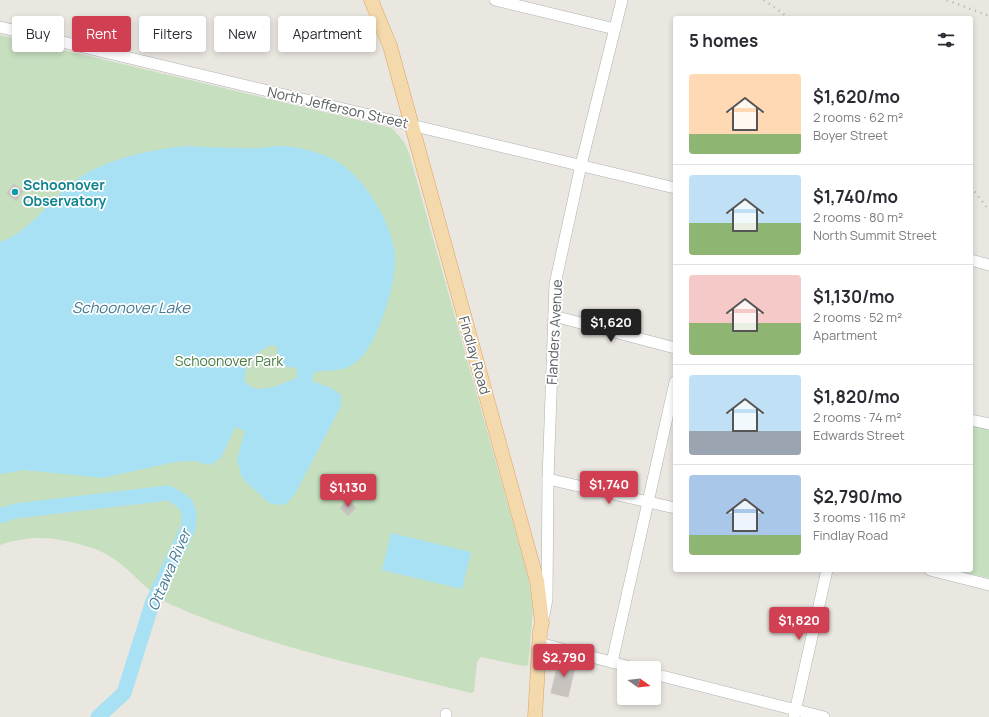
<!DOCTYPE html>
<html lang="en">
<head>
<meta charset="utf-8">
<style>
	:root { --surface:#fff; --page:#f2f2f3; --text:#2b2b33; --muted:#7c7c81; --line:#e1e1e2; --accent:#d13f52 }
	body { margin:0; font-family:Manrope,sans-serif; background:var(--page); color:var(--text); height:100vh; display:flex; flex-direction:column; font-size:15px; white-space:nowrap }
	* { box-sizing:border-box; margin:0 }
	p { font-size:13px; color:var(--muted) }
	.icon { flex:none; width:22px; height:22px; fill:none; stroke:currentColor; stroke-width:2; stroke-linecap:round; stroke-linejoin:round }
	.map { position:relative; flex:1; overflow:hidden }
	.sheet { position:absolute; left:673px; top:16px; width:300px; height:556px; display:flex; flex-direction:column; background:var(--surface); border-radius:4px; box-shadow:0 2px 6px #0003 }
	.sheet>* { flex:none }
	.guide { position:absolute; left:12px; top:16px; width:380px; height:36px; display:flex; gap:8px }
	.needle { width:26px; rotate:104deg }
	.tools { position:absolute; left:617px; top:661px; display:grid; gap:8px }
	.tools a { display:grid; place-items:center; width:44px; height:44px; border-radius:4px; background:var(--surface); box-shadow:0 2px 6px #0003; font-size:20px }
	.price { position:absolute; translate:-50% -34px; padding:0 9px; border-radius:4px; background:var(--accent); color:#fff; font-size:13px; line-height:26px; filter:drop-shadow(0 1px 2px #0008) }
	.price::after { content:''; position:absolute; left:50%; top:24px; width:12px; height:9px; margin-left:-6px; background:inherit; clip-path:polygon(0 0,100% 0,50% 100%) }
	.price.selected { background:#222; color:#fff }
	ul { padding:0; list-style:none }
	li { display:flex; align-items:center; gap:12px; height:100px; padding:0 16px }
	li+li { border-top:1px solid var(--line) }
	li span { display:grid; place-items:center; flex:none; width:112px; height:80px; border-radius:4px; color:#555 }
	li>.icon { margin-inline-start:auto }
	span .icon { width:48px; height:48px; fill:#fffc; stroke-width:1 }
	li b { font-size:17px }
	h2 { display:flex; justify-content:space-between; align-items:center; height:48px; padding:0 16px; font-size:17px }
	.chip { padding:0 14px; border-radius:4px; background:var(--surface); box-shadow:0 2px 6px #0003; font-size:14px; line-height:36px }
	.chip.selected { background:var(--accent); color:#fff }
	.map>svg:first-child { display:block }
	.green { fill:#c6dfbf }
	.water { fill:#a7e1f3; fill-rule:evenodd }
	.lines { fill:none; stroke-linecap:round; stroke-linejoin:round }
	.river { stroke:#a7e1f3; stroke-width:15 }
	.building { fill:#c7c3bf; stroke:#cec6c0 }
	.minor-casing { stroke:#aeb2b4; stroke-width:12 }
	.major-casing { stroke:#dda366; stroke-width:15 }
	.minor { stroke:#fff; stroke-width:11 }
	.major { stroke:#f3d9ac; stroke-width:14 }
	.rail { stroke:#afb0b0; stroke-width:2.5; stroke-dasharray:1 5; stroke-linecap:butt }
	.culture-dot { fill:#0f9aa8; stroke:#fff; stroke-width:1.5 }
	.labels { text-anchor:middle; dominant-baseline:central; stroke-width:3.5; stroke-linejoin:round; paint-order:stroke }
	.street-label { font-size:14px; fill:#595d5f; stroke:#fff }
	.culture-label { font-size:14px; font-weight:bold; fill:#0d838f; stroke:#fff; text-anchor:start }
	.park-label { font-size:14px; fill:#477a3e; stroke:#fff }
	.water-label { font-size:15px; font-style:italic; fill:#437991; stroke:#fff }
</style>
</head>
<body>
<div class="map">
<svg width="989" height="717" viewBox="0 0 989 717">
	<rect width="100%" height="100%" fill="#eae6e0"/>
	<g class="green">
		<path d="M0 35 392 128 404 142 409 153 529 580 533 610 528 665 523 666 481 657 477 662 474 692 471 693C370 667 267 647 172 605 140 590 127 558 89 547 56 537 33 534 0 545Z"/>
		<path d="M971 424 989 428V578L954 570H971Z"/>
	</g>
	<g class="water">
		<path d="M187 146C206 147 226 148 245 148 258 149 271 146 284 146 299 147 317 152 331 158 363 173 394 224 395 259 395 283 387 307 378 329 372 342 365 358 352 365 340 372 327 370 314 372L312 381 331 388 341 395V406L295 494 286 504 277 505 269 503 245 481 241 475 237 459 245 431 235 427 221 458 210 465 194 461 175 462 102 478 24 470 0 474V242C26 234 46 206 65 189 97 160 146 150 187 146ZM271 345 277 347 278 361 282 366 297 368V378C281 384 255 398 244 380L247 367 253 359 260 351Z"/>
		<path d="M391 533 471 552 462 589 382 570Z"/>
	</g>
	<g class="lines">
		<path class="river" d="M0 516 15 511 168 493C186 501 192 507 188 528L152 604 124 693 98 717"/>
	</g>
	<g class="building">
		<path d="M14 184 23 191 16 201 7 193Z"/>
		<path d="M348 500 356 508 348 516 340 508Z"/>
		<path d="M559 659 576 663 568 697 551 693Z"/>
	</g>
	<g class="lines">
		<g class="minor-casing">
			<g id="minor">
				<path d="M495 0 615 29"/>
				<path d="M0 27 675 188"/>
				<path d="M971 260 989 265"/>
				<path d="M554 316 675 348"/>
				<path d="M971 420 989 424"/>
				<path d="M548 479 675 508"/>
				<path d="M930 570 989 585"/>
				<path d="M544 615 547 599 548 479 555 284 581 165 622 0"/>
				<path d="M539 643 634 668"/>
				<path d="M612 662 675 382"/>
				<path d="M654 674 824 717"/>
				<path d="M794 716 827 570"/>
				<path d="M446 717V714"/>
			</g>
		</g>
		<g class="major-casing">
			<path id="major" d="M371 0 390 46 537 581 542 623 540 631 535 717"/>
		</g>
		<use href="#minor" class="minor"/>
		<use href="#major" class="major"/>
		<g class="rail">
			<path d="M764 0 789 18"/>
			<path d="M947 0 989 16"/>
			<path d="M971 187 989 210"/>
		</g>
	</g>
	<circle class="culture-dot" cx="15" cy="192" r="4"/>
	<g class="labels">
		<g class="street-label">
			<text transform="translate(338 107) rotate(13)">North Jefferson Street</text>
			<text transform="translate(554 332) rotate(-87)">Flanders Avenue</text>
			<text transform="translate(475 355) rotate(74)">Findlay Road</text>
		</g>
		<g class="culture-label">
			<text x="23" y="184">Schoonover<tspan x="23" dy="16">Observatory</tspan></text>
		</g>
		<g class="park-label">
			<text x="229" y="360">Schoonover Park</text>
		</g>
		<g class="water-label">
			<text x="131" y="307">Schoonover Lake</text>
			<text transform="translate(169 570) rotate(-67)">Ottawa River</text>
		</g>
	</g>
</svg>
<div class="tools">
<a><svg class="needle" viewBox="-14 -14 28 28"><path d="M0-13l5 13h-10z" fill="#e53935"/><path d="M0 13l5-13h-10z" fill="#7c7c81"/></svg></a>
</div>
<b class="price selected" style="left:611px;top:343px">$1,620</b>
<b class="price" style="left:609px;top:505px">$1,740</b>
<b class="price" style="left:348px;top:508px">$1,130</b>
<b class="price" style="left:799px;top:641px">$1,820</b>
<b class="price" style="left:564px;top:678px">$2,790</b>
<div class="guide">
<a class="chip">Buy</a>
<a class="chip selected">Rent</a>
<a class="chip">Filters</a>
<a class="chip">New</a>
<a class="chip">Apartment</a>
</div>
<section class="sheet">
<h2>5 homes<svg class="icon" aria-label="filters" viewBox="0 0 24 24"><path d="M4 7h16M4 17h16"/><circle cx="9" cy="7" r="2"/><circle cx="15" cy="17" r="2"/></svg></h2>
<ul>
<li><span style="background:linear-gradient(#ffd9b3 75%,#8fb573 0)"><svg class="icon" aria-label="home" viewBox="0 0 24 24"><path d="M3 11l9-7 9 7M6 9v11h12V9"/></svg></span><div><b>$1,620/mo</b><p>2 rooms · 62 m²</p><p>Boyer Street</p></div></li>
<li><span style="background:linear-gradient(#bfe0f5 60%,#8fb573 0)"><svg class="icon" aria-label="home" viewBox="0 0 24 24"><path d="M3 11l9-7 9 7M6 9v11h12V9"/></svg></span><div><b>$1,740/mo</b><p>2 rooms · 80 m²</p><p>North Summit Street</p></div></li>
<li><span style="background:linear-gradient(#f6c9c9 60%,#8fb573 0)"><svg class="icon" aria-label="home" viewBox="0 0 24 24"><path d="M3 11l9-7 9 7M6 9v11h12V9"/></svg></span><div><b>$1,130/mo</b><p>2 rooms · 52 m²</p><p>Apartment</p></div></li>
<li><span style="background:linear-gradient(#bfe0f5 70%,#9aa5b1 0)"><svg class="icon" aria-label="home" viewBox="0 0 24 24"><path d="M3 11l9-7 9 7M6 9v11h12V9"/></svg></span><div><b>$1,820/mo</b><p>2 rooms · 74 m²</p><p>Edwards Street</p></div></li>
<li><span style="background:linear-gradient(#a9c7e8 75%,#8fb573 0)"><svg class="icon" aria-label="home" viewBox="0 0 24 24"><path d="M3 11l9-7 9 7M6 9v11h12V9"/></svg></span><div><b>$2,790/mo</b><p>3 rooms · 116 m²</p><p>Findlay Road</p></div></li>
</ul>
</section>
</div>
</body>
</html>
